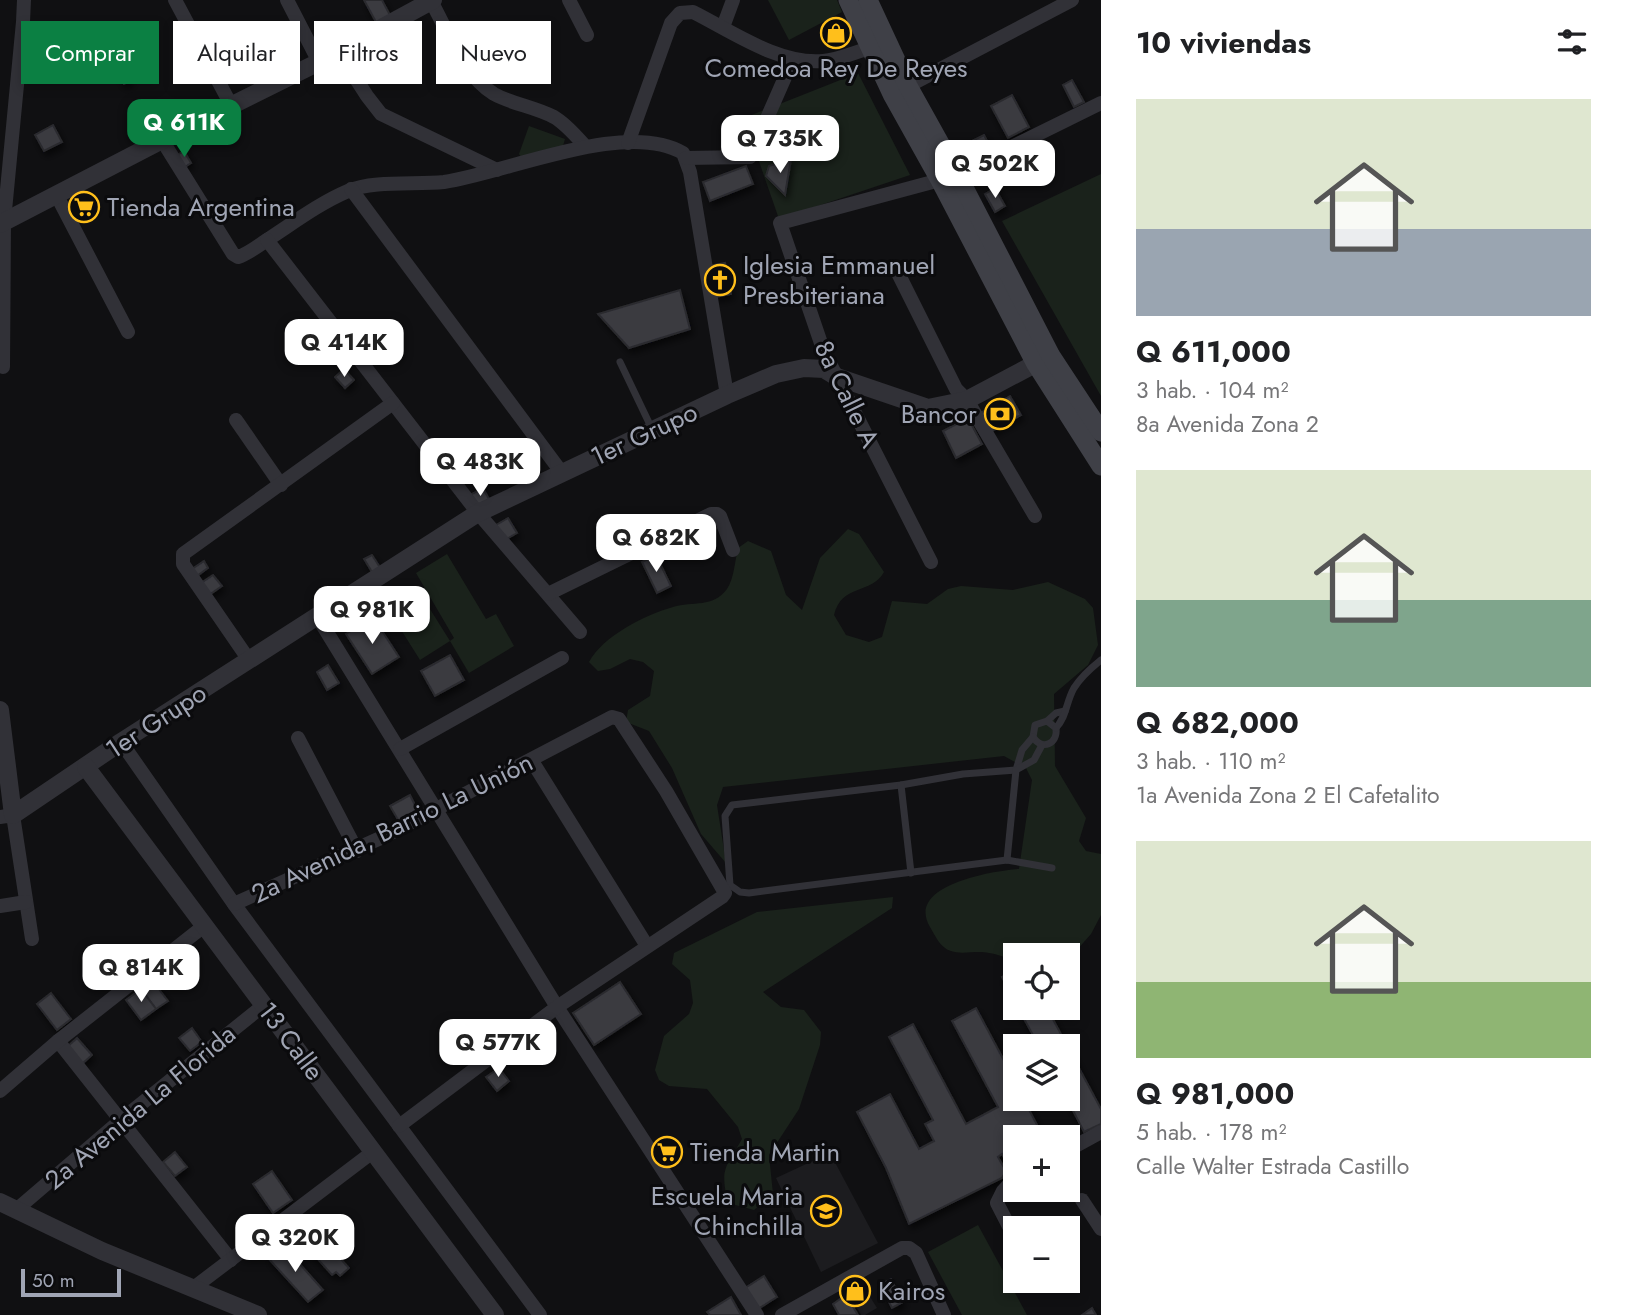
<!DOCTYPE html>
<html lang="es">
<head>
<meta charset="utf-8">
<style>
	:root { --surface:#fff; --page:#f6f6f6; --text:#202124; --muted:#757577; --accent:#0b8043 }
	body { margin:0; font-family:Jost,sans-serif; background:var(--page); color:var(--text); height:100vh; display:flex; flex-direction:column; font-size:26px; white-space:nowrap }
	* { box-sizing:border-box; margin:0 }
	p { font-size:23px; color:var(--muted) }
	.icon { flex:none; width:38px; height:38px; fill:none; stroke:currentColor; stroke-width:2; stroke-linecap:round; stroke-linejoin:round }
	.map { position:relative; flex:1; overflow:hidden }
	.panel { display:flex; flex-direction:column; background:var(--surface); width:525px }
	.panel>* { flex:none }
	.banner { position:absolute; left:21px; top:21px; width:665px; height:63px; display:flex; gap:14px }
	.fabs { position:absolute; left:1003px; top:943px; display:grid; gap:14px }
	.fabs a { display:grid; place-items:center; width:77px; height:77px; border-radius:0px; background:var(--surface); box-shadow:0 4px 10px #0003; font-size:35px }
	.scale { position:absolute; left:21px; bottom:18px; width:100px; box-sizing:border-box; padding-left:7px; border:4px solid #a0a5b4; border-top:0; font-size:19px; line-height:24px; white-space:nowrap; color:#a0a5b4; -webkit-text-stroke:5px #0b0b0d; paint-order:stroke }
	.price { position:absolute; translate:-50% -60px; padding:0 16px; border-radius:14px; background:#fff; color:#222; font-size:23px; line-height:46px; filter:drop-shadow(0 2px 4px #0008) }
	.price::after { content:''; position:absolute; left:50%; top:42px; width:21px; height:16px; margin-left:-10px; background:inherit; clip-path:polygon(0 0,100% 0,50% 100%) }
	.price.current { background:var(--accent); color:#fff }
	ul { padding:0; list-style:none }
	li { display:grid; align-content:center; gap:14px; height:371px; padding:0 35px }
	li span { display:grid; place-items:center; height:217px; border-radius:0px; color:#555 }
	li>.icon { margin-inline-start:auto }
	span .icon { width:126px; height:126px; fill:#fffc; stroke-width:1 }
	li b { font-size:30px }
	h2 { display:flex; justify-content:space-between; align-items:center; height:84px; padding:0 35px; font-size:30px }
	.chip { padding:0 24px; border-radius:0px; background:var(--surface); box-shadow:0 4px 10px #0003; font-size:24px; line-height:63px }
	.chip.current { background:var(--accent); color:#fff }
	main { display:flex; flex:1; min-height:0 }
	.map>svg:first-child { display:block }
	.built { fill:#1c1c1f }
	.green { fill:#1a221b }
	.building { fill:#3a3a40; stroke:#2a2a2e; stroke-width:2; filter:url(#shadow) }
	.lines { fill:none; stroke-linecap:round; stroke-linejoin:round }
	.service { stroke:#313137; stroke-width:7 }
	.minor { stroke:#313137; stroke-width:14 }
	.tertiary { stroke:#313137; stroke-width:18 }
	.secondary { stroke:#3f4047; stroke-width:19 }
	.labels { text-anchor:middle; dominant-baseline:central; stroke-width:6; stroke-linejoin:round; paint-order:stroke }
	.poi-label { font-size:26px; fill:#a0a5b4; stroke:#0b0b0d; text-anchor:start }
	.street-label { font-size:26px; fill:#a0a5b4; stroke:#0b0b0d }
</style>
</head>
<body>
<main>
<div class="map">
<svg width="1101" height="1315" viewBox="0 0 1101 1315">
	<defs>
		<filter id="shadow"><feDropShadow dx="2.5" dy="4.5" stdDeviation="3.5" flood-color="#0009"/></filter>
	</defs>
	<rect width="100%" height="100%" fill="#101012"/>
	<g class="built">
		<path d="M830 1153 878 1243 821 1272 776 1178Z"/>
		<path d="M862 1284 877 1308 865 1315H861L848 1293Z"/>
	</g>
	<g class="green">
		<path d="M768 0H837L842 12 789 40Z"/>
		<path d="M858 73 910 175 779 219 744 118Z"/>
		<path d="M529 126 565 139 562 149 523 160 519 154Z"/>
		<path d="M1101 174V396L1002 221Z"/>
		<path d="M848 529 859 534 884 572C871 595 842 583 834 615L846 635 869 642 882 637 892 601 927 604 948 589 961 586 1013 590 1048 582 1085 599 1093 608 1098 645 1088 665 1054 694 1055 766 1086 818 1079 841 1086 851 1101 854V915L1091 934 1068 960V956H1015V960C1006 958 998 954 989 953 977 950 962 955 951 951 940 948 935 935 930 927 905 885 993 871 1019 869L1032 780 1026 768 1004 756 723 787 717 805 726 863 701 834 672 768 649 731 626 722 628 710 650 696 654 671 643 662 630 659 610 669 598 671 589 662C603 636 645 615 673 607 693 601 713 608 727 589 734 579 735 560 738 548L748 541 771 551 786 595 802 610 820 558Z"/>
		<path d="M447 554 486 619 496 614 514 646 469 673 450 641 420 660 388 609 418 590 450 641 454 638 416 573Z"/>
		<path d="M893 897 892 908 763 992 781 1007 804 1010 821 1032 820 1045 799 1109 769 1155 773 1194 754 1210 728 1203C720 1168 725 1169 742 1139L738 1127 707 1089 669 1086 659 1080 655 1070 664 1036 689 1014 693 1003 690 980 672 964 674 953 757 912Z"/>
		<path d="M978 1225 1027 1315H962L928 1252Z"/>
	</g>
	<g class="building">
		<path d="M364 0H382L391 17 377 24Z"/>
		<path d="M837 23 844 37 834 42 827 28Z"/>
		<path d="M125 68 132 79 124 84 117 73Z"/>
		<path d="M1072 80 1084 102 1074 107 1063 85Z"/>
		<path d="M1012 95 1029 127 1008 138 991 106Z"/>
		<path d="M53 125 62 142 44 151 35 135Z"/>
		<path d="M984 135 990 146 980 151 974 140Z"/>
		<path d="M974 140 980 151 969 157 964 146Z"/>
		<path d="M184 151 191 163 185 167 177 155Z"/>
		<path d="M791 159 785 195 766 176 769 166Z"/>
		<path d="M746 166 753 184 710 201 703 182Z"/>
		<path d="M995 188 1005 206 995 212 985 194Z"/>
		<path d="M91 197 96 206 76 216 71 207Z"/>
		<path d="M725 263 731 294 715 297 709 266Z"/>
		<path d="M680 290 690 329 629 348 598 314Z"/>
		<path d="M344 369 354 380 345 388 335 377Z"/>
		<path d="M1010 396 1021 415 990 432 979 414Z"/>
		<path d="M968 418 982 444 956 458 943 431Z"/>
		<path d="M483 488 490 501 477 509 470 495Z"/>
		<path d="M508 518 517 533 505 540 496 525Z"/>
		<path d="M372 555 383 572 375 577 364 559Z"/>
		<path d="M656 555 671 586 657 593 642 562Z"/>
		<path d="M204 561 208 568 197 576 192 569Z"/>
		<path d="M213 575 222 586 209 595 201 583Z"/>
		<path d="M373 617 399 657 372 674 346 634Z"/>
		<path d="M450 655 464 680 435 696 421 671Z"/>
		<path d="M328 665 339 683 327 690 317 672Z"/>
		<path d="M410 795 420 815 401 825 390 806Z"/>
		<path d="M130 947 139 960 119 975 110 962Z"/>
		<path d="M1015 970V1002L1002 977Z"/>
		<path d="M152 980 168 1001 156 1009 141 989Z"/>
		<path d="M620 982 641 1014 594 1045 573 1013Z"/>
		<path d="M141 989 156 1009 141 1020 126 1000Z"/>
		<path d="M51 993 71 1019 57 1030 37 1004Z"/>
		<path d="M976 1008 1015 1081V1099H1036L1026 1104 1044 1138H1015V1165L1010 1168 1002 1154 998 1157 1006 1171 1002 1178 909 1224 886 1168 857 1112 890 1094 919 1149 934 1141 925 1124 933 1120 889 1037 913 1024 966 1124 998 1107 952 1021Z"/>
		<path d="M1018 1008H1047L1101 1109V1124L1084 1132 1067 1099 1068 1046H1039Z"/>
		<path d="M192 1028 202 1042 190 1051 179 1038Z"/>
		<path d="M77 1038 92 1055 82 1064 67 1047Z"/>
		<path d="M499 1068 509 1081 497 1091 486 1077Z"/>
		<path d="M671 1141 678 1153 663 1162 656 1151Z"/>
		<path d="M175 1152 187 1167 175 1176 163 1162Z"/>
		<path d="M272 1171 292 1200 273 1213 253 1184Z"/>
		<path d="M308 1223 349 1268 340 1276 336 1272 332 1275 307 1247 303 1251 292 1239Z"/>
		<path d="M283 1245 323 1290 308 1302 268 1258Z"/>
		<path d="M764 1276 777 1297 758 1309 745 1288Z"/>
		<path d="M891 1279 903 1302 892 1308 880 1285Z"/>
		<path d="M846 1295 858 1315H839L833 1304Z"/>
		<path d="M731 1297 741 1315H710L707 1312Z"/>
		<path d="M1092 1308 1096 1315H1082Z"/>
	</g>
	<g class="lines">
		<g class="service">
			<path d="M620 362 652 429"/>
			<path d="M1047 721 1056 728C1058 744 1042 751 1033 737L1035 725 1047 721 1056 713 1065 711"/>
			<path d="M1056 728C1067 716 1066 702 1074 688 1081 677 1091 668 1101 660"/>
			<path d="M1033 737 1022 750 1016 770 963 774 901 785 732 805 725 816 730 885 740 892 749 893 1007 860 1052 868"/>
			<path d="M901 785 911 873"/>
			<path d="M1007 860 1016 770 1034 760 1042 745"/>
		</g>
		<g class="minor">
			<path d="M175 0 231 105"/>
			<path d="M287 0 319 62"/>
			<path d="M569 0 587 35"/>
			<path d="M431 1C448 31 463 75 494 94 512 104 535 107 554 117 566 124 576 136 585 146"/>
			<path d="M723 27 733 0"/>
			<path d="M338 51 367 96 381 114 497 170"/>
			<path d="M908 86 1072 0"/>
			<path d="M162 140 233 254 238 257C250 253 260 244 270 238 296 221 320 203 348 191 373 180 416 185 444 182 507 173 626 119 683 153L690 172 727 395"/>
			<path d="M628 143 671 23 680 13 693 12C731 31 779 65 823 61 838 60 855 52 870 48"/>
			<path d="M686 158 750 157 793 59"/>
			<path d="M957 174 1101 103"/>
			<path d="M351 189 562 473"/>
			<path d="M56 194 128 332"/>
			<path d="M267 240 478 513 580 632"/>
			<path d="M899 275 956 389 967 400 1035 516"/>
			<path d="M3 367 4 221 23 22 24 0"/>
			<path d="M236 420 281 485"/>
			<path d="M931 562 824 352 780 223 940 180"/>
			<path d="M548 594 711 514H717L720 516 733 550"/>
			<path d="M317 616 557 1007 757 1315"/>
			<path d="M249 660 183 564V554L393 403"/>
			<path d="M298 738 357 851"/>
			<path d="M121 742 234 904 540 1315"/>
			<path d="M400 749 562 658"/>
			<path d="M532 761 647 946"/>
			<path d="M0 817 13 815 32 939"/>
			<path d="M234 904 385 836 612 717 619 719 666 791 725 893 722 897 557 1007 399 1126"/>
			<path d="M0 906 26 902"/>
			<path d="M58 1041 231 1260"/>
			<path d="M0 1091 58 1041 204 926"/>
			<path d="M1068 1150 1101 1132"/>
			<path d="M1015 1178 1003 1191 997 1203 1015 1238"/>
			<path d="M1082 1200 1101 1229"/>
			<path d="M16 1210 121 1120 264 1005"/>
			<path d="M192 1289 374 1151"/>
			<path d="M782 1315 902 1248H909L916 1253 944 1315"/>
		</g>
		<g class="tertiary">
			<path d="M0 224 162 140 319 62 433 0"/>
			<path d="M0 710 13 815 121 742 478 513 727 395 776 374 804 368 824 369 837 377 928 408 967 400 1048 357"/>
			<path d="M86 767 495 1315"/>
			<path d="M0 1202 102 1251 258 1315"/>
		</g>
		<g class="secondary">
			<path d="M848 0 892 94 940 180 1036 364 1101 466"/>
			<path d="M868 0 908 86 957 174 1051 356 1101 432"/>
		</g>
	</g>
	<defs>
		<g id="shop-ring" transform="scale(1.575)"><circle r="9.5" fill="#0b0b0d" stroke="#ffbf1b" stroke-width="1.5"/><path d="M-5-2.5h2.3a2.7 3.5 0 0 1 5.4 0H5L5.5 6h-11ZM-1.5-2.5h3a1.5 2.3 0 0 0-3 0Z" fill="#ffbf1b"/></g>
		<g id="supermarket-ring" transform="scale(1.575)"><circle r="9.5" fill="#0b0b0d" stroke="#ffbf1b" stroke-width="1.5"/><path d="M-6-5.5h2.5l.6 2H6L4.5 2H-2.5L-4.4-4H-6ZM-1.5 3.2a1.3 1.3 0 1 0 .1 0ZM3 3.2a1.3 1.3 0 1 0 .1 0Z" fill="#ffbf1b"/></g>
		<g id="church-ring" transform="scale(1.575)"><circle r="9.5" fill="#0b0b0d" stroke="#ffbf1b" stroke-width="1.5"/><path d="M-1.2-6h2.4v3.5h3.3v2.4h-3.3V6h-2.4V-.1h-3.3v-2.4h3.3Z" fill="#ffbf1b"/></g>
		<g id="bank-ring" transform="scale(1.575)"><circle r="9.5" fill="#0b0b0d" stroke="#ffbf1b" stroke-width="1.5"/><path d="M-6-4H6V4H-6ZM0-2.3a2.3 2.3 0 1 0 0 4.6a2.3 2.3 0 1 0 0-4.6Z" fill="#ffbf1b"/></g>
		<g id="school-ring" transform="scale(1.575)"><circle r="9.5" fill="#0b0b0d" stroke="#ffbf1b" stroke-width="1.5"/><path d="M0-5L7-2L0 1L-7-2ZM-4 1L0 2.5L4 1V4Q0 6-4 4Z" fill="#ffbf1b"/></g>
	</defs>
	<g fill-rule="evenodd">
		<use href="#shop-ring" x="836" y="33"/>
		<use href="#supermarket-ring" x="84" y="207"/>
		<use href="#church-ring" x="720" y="280"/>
		<use href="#bank-ring" x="1000" y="414"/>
		<use href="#supermarket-ring" x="667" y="1152"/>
		<use href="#school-ring" x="826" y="1211"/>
		<use href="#shop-ring" x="855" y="1291"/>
	</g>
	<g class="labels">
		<g class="poi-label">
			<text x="836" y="68" text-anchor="middle">Comedoa Rey De Reyes</text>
			<text x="107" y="207">Tienda Argentina</text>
			<text x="743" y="265">Iglesia Emmanuel<tspan x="743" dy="30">Presbiteriana</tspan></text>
			<text x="977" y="414" text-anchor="end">Bancor</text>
			<text x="690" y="1152">Tienda Martin</text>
			<text x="803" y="1196" text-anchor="end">Escuela Maria<tspan x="803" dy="30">Chinchilla</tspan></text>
			<text x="878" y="1291">Kairos</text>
		</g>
		<g class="street-label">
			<text transform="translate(847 394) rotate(64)">8a Calle A</text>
			<text transform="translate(644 434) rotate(-25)">1er Grupo</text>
			<text transform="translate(156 721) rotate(-33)">1er Grupo</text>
			<text transform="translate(392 828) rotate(-26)">2a Avenida, Barrio La Unión</text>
			<text transform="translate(291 1041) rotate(53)">13 Calle</text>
			<text transform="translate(140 1107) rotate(-40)">2a Avenida La Florida</text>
		</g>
	</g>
</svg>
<div class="fabs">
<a><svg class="icon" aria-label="locate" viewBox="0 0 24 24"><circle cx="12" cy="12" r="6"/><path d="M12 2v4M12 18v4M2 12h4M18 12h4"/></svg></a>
<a><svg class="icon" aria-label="layers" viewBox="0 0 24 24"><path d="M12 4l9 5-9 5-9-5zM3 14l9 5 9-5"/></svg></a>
<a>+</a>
<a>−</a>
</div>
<div class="scale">50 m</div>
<b class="price current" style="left:184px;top:159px">Q 611K</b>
<b class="price" style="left:780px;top:175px">Q 735K</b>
<b class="price" style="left:995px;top:200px">Q 502K</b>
<b class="price" style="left:344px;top:379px">Q 414K</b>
<b class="price" style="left:480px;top:498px">Q 483K</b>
<b class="price" style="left:656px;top:574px">Q 682K</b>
<b class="price" style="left:372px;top:646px">Q 981K</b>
<b class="price" style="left:141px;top:1004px">Q 814K</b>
<b class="price" style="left:498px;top:1079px">Q 577K</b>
<b class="price" style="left:295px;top:1274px">Q 320K</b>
<div class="banner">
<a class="chip current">Comprar</a>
<a class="chip">Alquilar</a>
<a class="chip">Filtros</a>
<a class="chip">Nuevo</a>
</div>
</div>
<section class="panel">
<h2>10 viviendas<svg class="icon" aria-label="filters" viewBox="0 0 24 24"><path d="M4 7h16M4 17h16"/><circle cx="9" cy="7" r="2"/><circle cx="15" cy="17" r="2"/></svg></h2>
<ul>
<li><span style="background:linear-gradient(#dfe7d0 60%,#9aa5b1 0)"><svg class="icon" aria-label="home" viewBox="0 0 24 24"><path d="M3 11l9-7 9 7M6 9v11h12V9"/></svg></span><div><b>Q 611,000</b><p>3 hab. · 104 m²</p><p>8a Avenida Zona 2</p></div></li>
<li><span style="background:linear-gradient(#dfe7d0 60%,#7fa58c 0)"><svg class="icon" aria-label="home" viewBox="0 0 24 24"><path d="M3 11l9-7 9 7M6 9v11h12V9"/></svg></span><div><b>Q 682,000</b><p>3 hab. · 110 m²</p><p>1a Avenida Zona 2 El Cafetalito</p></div></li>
<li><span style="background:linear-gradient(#dfe7d0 65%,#8fb573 0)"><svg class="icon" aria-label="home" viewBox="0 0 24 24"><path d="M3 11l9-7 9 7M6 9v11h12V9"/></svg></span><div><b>Q 981,000</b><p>5 hab. · 178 m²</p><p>Calle Walter Estrada Castillo</p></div></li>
</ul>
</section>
</main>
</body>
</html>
